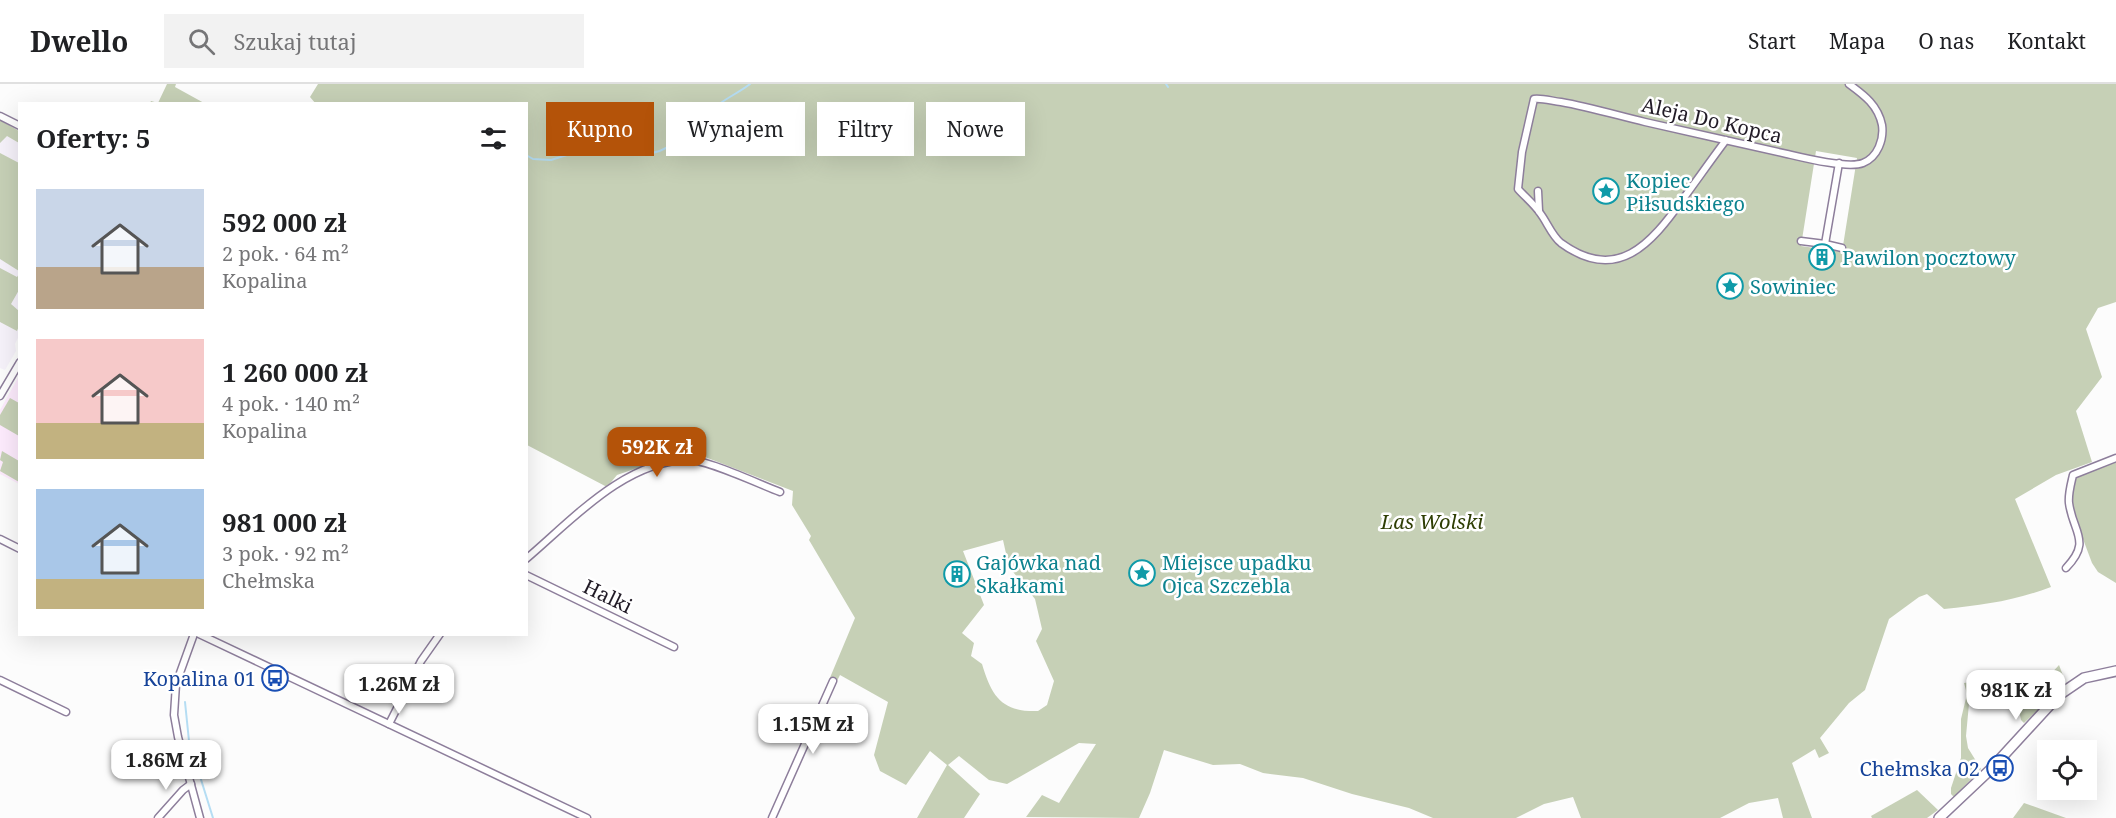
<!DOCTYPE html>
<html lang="pl">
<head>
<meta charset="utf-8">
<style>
	:root { --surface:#fff; --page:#f2f2f2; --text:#202124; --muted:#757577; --line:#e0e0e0; --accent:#b45309 }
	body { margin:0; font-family:"Noto Serif",serif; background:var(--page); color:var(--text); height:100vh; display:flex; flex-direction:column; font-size:22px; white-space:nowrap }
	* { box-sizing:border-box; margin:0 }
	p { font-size:20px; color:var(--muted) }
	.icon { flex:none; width:33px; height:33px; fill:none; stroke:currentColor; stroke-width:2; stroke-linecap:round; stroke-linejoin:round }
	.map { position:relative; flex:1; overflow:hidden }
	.drawer { position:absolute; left:18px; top:18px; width:510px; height:534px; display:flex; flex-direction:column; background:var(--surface); border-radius:0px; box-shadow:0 6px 24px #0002 }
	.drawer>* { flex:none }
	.guide { position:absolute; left:546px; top:18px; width:570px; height:54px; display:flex; gap:12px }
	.controls { position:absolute; left:2037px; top:656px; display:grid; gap:12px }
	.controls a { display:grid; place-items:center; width:60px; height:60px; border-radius:0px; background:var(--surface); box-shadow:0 6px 24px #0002; font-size:30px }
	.price { position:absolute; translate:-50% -51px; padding:0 14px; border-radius:12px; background:#fff; color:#222; font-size:20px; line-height:39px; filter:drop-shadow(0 2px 3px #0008) }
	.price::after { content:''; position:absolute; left:50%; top:36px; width:18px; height:14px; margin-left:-9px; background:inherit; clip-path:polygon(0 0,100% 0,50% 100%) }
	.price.on { background:var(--accent); color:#fff }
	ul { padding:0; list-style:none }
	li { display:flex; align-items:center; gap:18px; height:150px; padding:0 18px }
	li span { display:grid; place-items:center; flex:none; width:168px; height:120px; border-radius:0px; color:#555 }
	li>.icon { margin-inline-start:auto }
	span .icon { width:72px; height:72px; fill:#fffc; stroke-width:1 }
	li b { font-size:26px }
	h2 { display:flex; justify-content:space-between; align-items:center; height:72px; padding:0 18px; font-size:26px }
	.chip { padding:0 21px; border-radius:0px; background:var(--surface); box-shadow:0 6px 24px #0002; font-size:21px; line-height:54px }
	.chip.on { background:var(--accent); color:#fff }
	header { display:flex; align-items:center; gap:36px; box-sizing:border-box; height:84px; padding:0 30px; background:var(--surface); border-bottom:2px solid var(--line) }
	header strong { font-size:28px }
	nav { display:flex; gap:33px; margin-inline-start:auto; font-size:21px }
	.search { width:420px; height:54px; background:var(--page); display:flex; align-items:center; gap:15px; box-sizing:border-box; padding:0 21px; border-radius:0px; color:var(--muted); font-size:22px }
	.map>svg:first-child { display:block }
	.built { fill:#f6f2fa }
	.education { fill:#fdebfd }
	.green { fill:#c6d0b6; fill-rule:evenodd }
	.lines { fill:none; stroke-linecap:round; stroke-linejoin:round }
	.stream { stroke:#b5ddf3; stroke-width:2 }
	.street-casing { stroke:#8d7e9b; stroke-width:9 }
	.secondary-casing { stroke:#8d7e9b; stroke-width:12 }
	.street { stroke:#fff; stroke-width:6 }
	.secondary { stroke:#fff; stroke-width:9 }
	.labels { text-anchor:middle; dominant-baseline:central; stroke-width:5; stroke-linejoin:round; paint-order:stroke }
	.street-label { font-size:20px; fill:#211b26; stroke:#fff }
	.culture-label { font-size:20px; fill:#0d838f; stroke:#fff; text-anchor:start }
	.park-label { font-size:20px; font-style:italic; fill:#2e3e04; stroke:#fff }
	.transit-label { font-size:20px; fill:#164399; stroke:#fff; text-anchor:end }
</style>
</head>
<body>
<header>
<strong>Dwello</strong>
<div class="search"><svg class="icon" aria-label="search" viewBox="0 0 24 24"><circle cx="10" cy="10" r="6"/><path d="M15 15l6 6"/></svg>Szukaj tutaj</div>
<nav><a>Start</a><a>Mapa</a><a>O nas</a><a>Kontakt</a></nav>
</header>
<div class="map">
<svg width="2116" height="734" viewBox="0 0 2116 734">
	<rect width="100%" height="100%" fill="#fcfcfc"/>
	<path class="built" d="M0 39 20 49 19 252 15 260 16 267 5 286 0 284Z"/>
	<path class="education" d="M19 292V400L0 390V326Z"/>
	<g class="green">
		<path d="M167 0H176L175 3 204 19H150L151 17 158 19Z"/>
		<path d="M318 0H2116V218L2098 224 2086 245 2102 293 2076 327 2092 378 2056 391 2015 415 2051 503C2013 517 1984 521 1944 525L1927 510 1919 513 1889 535 1865 606 1849 619 1820 654 1829 669 1819 674 1815 665 1792 679 1812 734H1783L1778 714 1749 719 1720 734H1581L1573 713 1544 720 1516 734H1433L1409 724 1352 710 1303 694 1263 689 1240 680 1213 681 1164 666 1150 709 1139 734 1026 733 1042 711 1059 719 1096 660 1079 659 1007 700 989 696 959 672 948 681 980 710 964 734H917L947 681 930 667 906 701 880 687 874 671 888 618 840 591 835 601 829 596 855 534 809 456 811 452 792 421 793 407 705 373 672 372 617 391 607 403 527 361 526 20H316L310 13ZM1816 67 1857 74 1842 168 1801 162ZM1003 456 1009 483 1035 515 1042 545 1036 557 1054 597 1047 621 1038 627C1003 628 992 614 982 580L971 572 974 559 962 549 984 521 963 467Z"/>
		<path d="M0 36 19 47V59L7 52 0 59Z"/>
		<path d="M0 69 19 79V187L0 175Z"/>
		<path d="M0 184 17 193 19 190V206L11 220 19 227V242L17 247 0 238Z"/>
		<path d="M10 314 19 319V352L0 341V331Z"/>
		<path d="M2 367 19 377V398L0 387 3 378 0 376Z"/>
		<path d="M2116 377V499L2098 488 2092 479 2071 423 2072 397 2077 390Z"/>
		<path d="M2059 581 2064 594 2060 597 2063 602 2024 639 2021 636 2016 611 2028 615Z"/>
		<path d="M1971 598 1966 652 1968 664 1981 685 1954 713 1951 710V704L1961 674V635L1967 610 1964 599Z"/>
		<path d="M1917 706 1938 726 1927 734H1872L1871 732Z"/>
		<path d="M2024 719 2066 734H2013Z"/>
	</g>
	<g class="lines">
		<g class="stream">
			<path d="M1166 0 1168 3"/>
			<path d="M526 71 533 75 551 76 595 62 598 57 606 53C613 54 617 60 624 62 631 65 637 64 643 69 670 73 700 36 718 21 728 13 740 8 750 0"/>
			<path d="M185 618 189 657 213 734"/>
		</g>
		<g class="street-casing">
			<g id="street">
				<path d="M0 32 20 42"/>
				<path d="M1726 56C1711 76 1697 96 1683 115 1651 160 1617 200 1561 159 1552 152 1547 138 1540 129 1534 120 1525 113 1518 105L1522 68 1534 15C1542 14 1552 17 1561 18 1589 23 1616 31 1645 38 1692 49 1740 59 1787 70 1804 74 1848 85 1863 79 1878 73 1884 55 1882 41 1878 21 1864 11 1849 0"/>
				<path d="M1538 107 1539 127"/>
				<path d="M1801 157 1825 160 1842 164"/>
				<path d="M1825 160 1839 79"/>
				<path d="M0 312 20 278"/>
				<path d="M0 455 20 465"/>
				<path d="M526 475C571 437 625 376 689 376 708 376 759 400 780 408"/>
				<path d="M2066 484C2092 457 2073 449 2069 419 2068 410 2071 400 2073 391L2116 374"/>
				<path d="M526 491 674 563"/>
				<path d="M194 550 176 600 174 631 178 653 200 734"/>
				<path d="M199 550 587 734"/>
				<path d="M0 596 66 628"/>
				<path d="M389 640 421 577 440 550"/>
				<path d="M158 734 183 706 191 700"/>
				<path d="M772 734 833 597"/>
			</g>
		</g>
		<g class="secondary-casing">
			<path id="secondary" d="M1939 734 1991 685 2059 611 2084 594 2116 587"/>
		</g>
		<use href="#street" class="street"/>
		<use href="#secondary" class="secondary"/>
	</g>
	<defs>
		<g id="sight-ring" transform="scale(1.35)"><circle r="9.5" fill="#fff" stroke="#0f9aa8" stroke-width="1.5"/><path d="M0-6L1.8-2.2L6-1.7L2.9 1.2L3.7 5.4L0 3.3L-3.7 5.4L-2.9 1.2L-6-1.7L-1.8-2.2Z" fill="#0f9aa8"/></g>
		<g id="building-ring" transform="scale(1.35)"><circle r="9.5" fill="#fff" stroke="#0f9aa8" stroke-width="1.5"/><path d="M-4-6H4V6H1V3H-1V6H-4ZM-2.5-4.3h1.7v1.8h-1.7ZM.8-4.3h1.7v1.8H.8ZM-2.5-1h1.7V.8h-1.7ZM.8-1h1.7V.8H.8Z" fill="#0f9aa8"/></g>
		<g id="bus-ring" transform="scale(1.35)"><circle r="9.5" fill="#fff" stroke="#1a4fb4" stroke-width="1.5"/><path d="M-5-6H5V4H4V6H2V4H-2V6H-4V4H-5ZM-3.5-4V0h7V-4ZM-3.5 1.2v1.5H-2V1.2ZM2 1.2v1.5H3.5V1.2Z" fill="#1a4fb4"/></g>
	</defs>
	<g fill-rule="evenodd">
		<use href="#sight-ring" x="1606" y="107"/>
		<use href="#building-ring" x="1822" y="173"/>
		<use href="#sight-ring" x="1730" y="202"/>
		<use href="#sight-ring" x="1142" y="489"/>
		<use href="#building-ring" x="957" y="490"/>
		<use href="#bus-ring" x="275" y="594"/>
		<use href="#bus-ring" x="2000" y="684"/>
	</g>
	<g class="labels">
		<g class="street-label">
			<text transform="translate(1712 36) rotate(13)">Aleja Do Kopca</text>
			<text transform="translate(608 512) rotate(26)">Halki</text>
		</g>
		<g class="culture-label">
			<text x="1626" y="96">Kopiec<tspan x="1626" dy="23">Piłsudskiego</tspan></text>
			<text x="1842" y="173">Pawilon pocztowy</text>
			<text x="1750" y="202">Sowiniec</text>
			<text x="976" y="478">Gajówka nad<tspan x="976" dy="23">Skałkami</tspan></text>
			<text x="1162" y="478">Miejsce upadku<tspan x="1162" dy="23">Ojca Szczebla</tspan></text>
		</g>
		<g class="park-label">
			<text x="1432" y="437">Las Wolski</text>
		</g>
		<g class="transit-label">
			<text x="256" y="594">Kopalina 01</text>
			<text x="1980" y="684">Chełmska 02</text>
		</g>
	</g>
</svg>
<div class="controls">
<a><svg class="icon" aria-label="locate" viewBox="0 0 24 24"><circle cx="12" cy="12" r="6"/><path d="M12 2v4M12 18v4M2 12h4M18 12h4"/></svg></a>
</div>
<b class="price on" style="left:657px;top:394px">592K zł</b>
<b class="price" style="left:399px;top:631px">1.26M zł</b>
<b class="price" style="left:2016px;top:637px">981K zł</b>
<b class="price" style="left:813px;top:671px">1.15M zł</b>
<b class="price" style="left:166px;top:707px">1.86M zł</b>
<div class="guide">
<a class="chip on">Kupno</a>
<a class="chip">Wynajem</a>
<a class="chip">Filtry</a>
<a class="chip">Nowe</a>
</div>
<section class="drawer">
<h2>Oferty: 5<svg class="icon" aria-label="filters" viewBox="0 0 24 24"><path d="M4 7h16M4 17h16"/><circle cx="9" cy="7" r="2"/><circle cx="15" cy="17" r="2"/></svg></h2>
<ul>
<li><span style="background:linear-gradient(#c9d6e8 65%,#b9a48a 0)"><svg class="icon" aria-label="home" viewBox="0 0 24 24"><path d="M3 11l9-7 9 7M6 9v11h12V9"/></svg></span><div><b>592 000 zł</b><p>2 pok. · 64 m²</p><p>Kopalina</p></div></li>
<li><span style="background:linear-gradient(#f6c9c9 70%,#c2b280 0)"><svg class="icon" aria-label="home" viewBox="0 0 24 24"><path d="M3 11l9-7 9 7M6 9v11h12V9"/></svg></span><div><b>1 260 000 zł</b><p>4 pok. · 140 m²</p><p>Kopalina</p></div></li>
<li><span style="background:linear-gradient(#a9c7e8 75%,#c2b280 0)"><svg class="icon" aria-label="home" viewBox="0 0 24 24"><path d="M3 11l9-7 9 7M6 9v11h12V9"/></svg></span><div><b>981 000 zł</b><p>3 pok. · 92 m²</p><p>Chełmska</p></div></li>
</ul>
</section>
</div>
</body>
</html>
